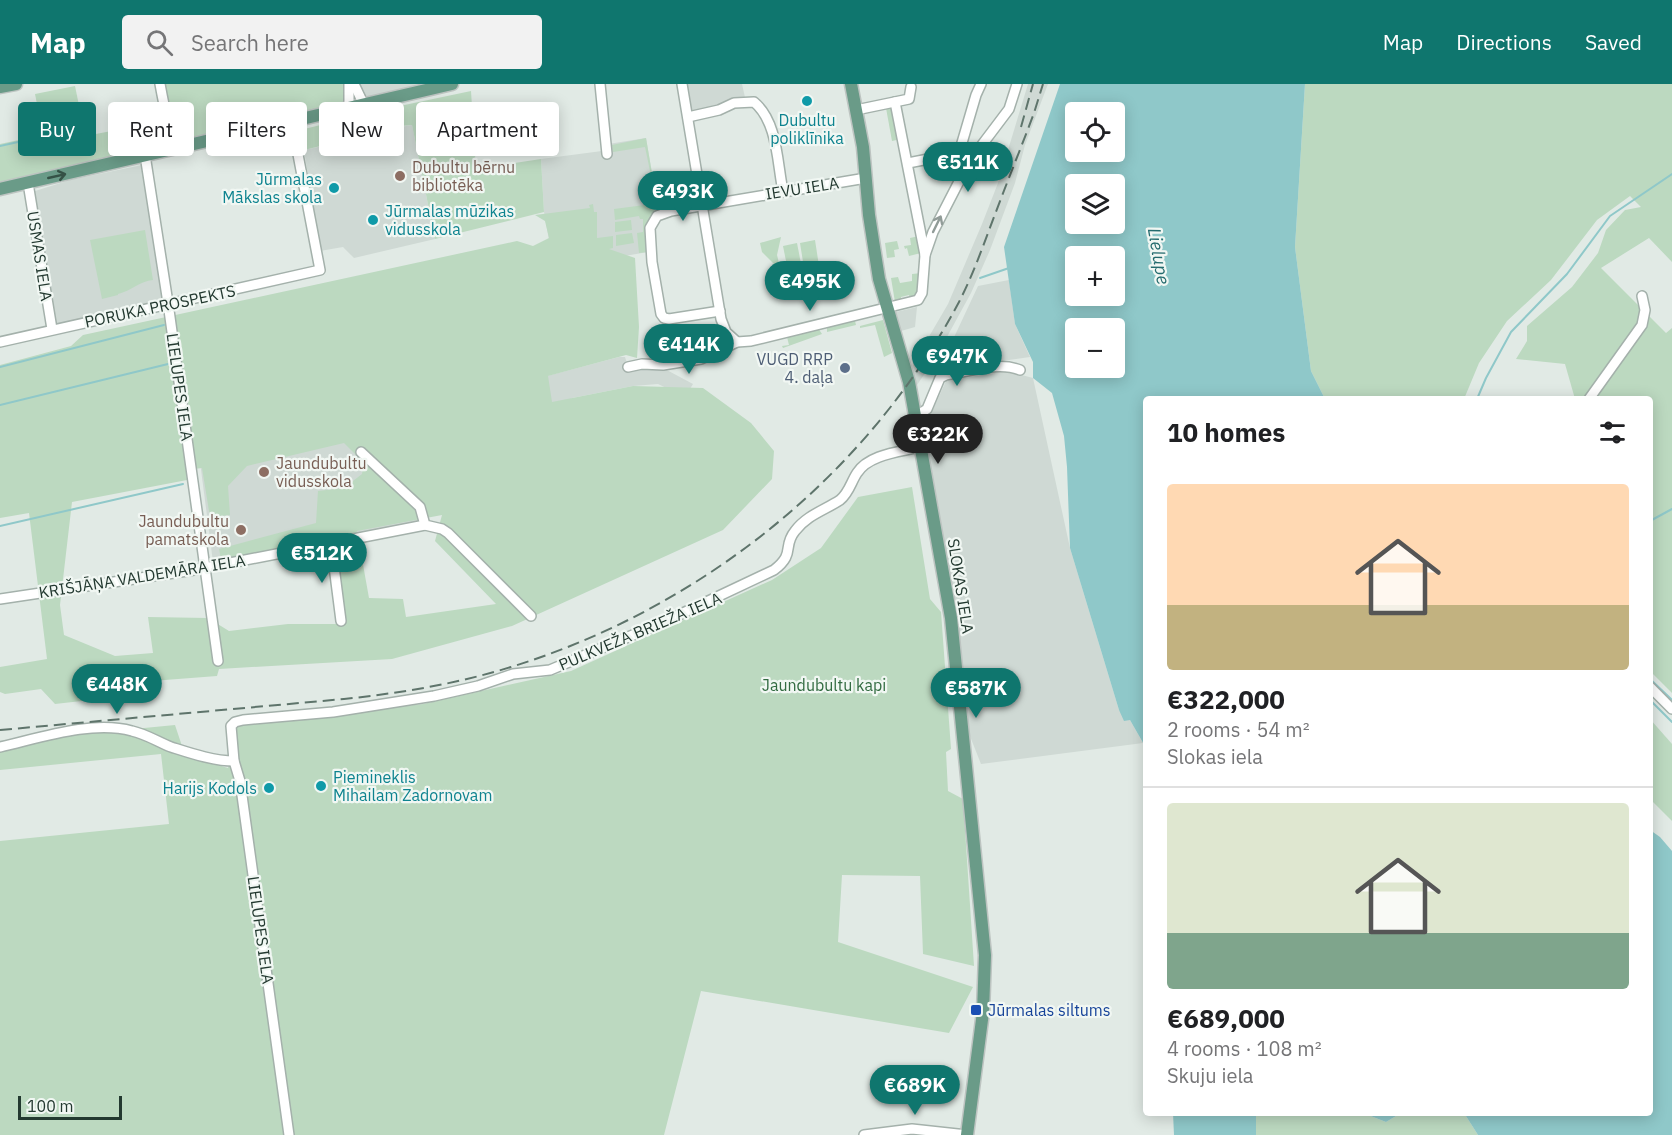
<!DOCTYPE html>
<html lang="en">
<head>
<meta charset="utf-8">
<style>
	:root { --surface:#fff; --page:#f2f2f2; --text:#202124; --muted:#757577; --line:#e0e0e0; --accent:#0f766e }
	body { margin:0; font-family:"IBM Plex Sans",sans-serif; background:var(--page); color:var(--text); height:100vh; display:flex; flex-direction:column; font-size:22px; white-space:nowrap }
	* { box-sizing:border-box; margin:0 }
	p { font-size:20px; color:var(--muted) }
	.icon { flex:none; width:33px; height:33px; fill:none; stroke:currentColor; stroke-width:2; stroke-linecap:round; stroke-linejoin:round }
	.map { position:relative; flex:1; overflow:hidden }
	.side { position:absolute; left:1143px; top:312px; width:510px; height:720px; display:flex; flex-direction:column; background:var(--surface); border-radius:6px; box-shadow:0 3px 15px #0003 }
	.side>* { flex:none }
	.top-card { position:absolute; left:18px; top:18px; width:570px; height:54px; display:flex; gap:12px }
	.fabs { position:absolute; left:1065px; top:18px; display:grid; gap:12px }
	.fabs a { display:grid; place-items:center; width:60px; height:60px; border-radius:6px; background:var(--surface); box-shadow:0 3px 15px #0003; font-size:30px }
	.scale { position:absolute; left:18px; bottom:15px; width:104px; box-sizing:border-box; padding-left:6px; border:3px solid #233930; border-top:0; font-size:16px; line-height:21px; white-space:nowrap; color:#233930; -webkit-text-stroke:4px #f1f7f3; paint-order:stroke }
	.price { position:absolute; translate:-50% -51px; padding:0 14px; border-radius:21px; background:var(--accent); color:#fff; font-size:20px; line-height:39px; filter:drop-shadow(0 2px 3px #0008) }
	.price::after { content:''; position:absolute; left:50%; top:36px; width:18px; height:14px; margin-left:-9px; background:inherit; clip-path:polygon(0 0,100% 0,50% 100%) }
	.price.on { background:#222; color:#fff }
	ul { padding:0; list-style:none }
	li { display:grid; align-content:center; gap:12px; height:318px; padding:0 24px }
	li+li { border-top:2px solid var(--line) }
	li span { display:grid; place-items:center; height:186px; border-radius:6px; color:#555 }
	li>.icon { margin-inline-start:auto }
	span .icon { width:108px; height:108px; fill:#fffc; stroke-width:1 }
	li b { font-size:26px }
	h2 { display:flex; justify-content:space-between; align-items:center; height:72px; padding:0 24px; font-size:26px }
	.chip { padding:0 21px; border-radius:6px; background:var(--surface); box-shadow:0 3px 15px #0003; font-size:21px; line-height:54px }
	.chip.on { background:var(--accent); color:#fff }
	header { display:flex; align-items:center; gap:36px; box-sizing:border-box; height:84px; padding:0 30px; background:var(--accent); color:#fff }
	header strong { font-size:28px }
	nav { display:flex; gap:33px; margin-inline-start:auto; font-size:21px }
	.search { width:420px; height:54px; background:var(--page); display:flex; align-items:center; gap:15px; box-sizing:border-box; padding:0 21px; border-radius:6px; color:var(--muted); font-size:22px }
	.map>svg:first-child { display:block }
	.built { fill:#cfd9d4 }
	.green { fill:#bcd9c0; fill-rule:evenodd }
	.water { fill:#8fc8c9; fill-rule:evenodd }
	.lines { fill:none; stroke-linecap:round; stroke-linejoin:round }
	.stream { stroke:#8fc8c9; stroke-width:2 }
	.minor-casing { stroke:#a4b1ab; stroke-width:12 }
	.major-casing { stroke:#bdc4c1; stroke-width:15 }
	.minor { stroke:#fff; stroke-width:9 }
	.major { stroke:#6a9b88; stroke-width:12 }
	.rail { stroke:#5e746b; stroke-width:2; stroke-dasharray:12 6; stroke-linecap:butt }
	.oneway { stroke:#355246 }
	.oneway2 { stroke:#919c98 }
	.culture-dot { fill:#0f9aa8; stroke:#f1f7f3; stroke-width:2 }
	.education-dot { fill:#8d6e63; stroke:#f1f7f3; stroke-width:2 }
	.service-dot { fill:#5c6f8a; stroke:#f1f7f3; stroke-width:2 }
	.transit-dot { fill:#1a4fb4; stroke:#f1f7f3; stroke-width:2 }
	.labels { text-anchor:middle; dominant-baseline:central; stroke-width:4.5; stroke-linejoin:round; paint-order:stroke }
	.culture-label { font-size:16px; fill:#0d838f; stroke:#f1f7f3; text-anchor:end }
	.education-label { font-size:16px; fill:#785e54; stroke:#f1f7f3; text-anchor:start }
	.street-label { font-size:16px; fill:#233930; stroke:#f1f7f3 }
	.service-label { font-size:16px; fill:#4e5e75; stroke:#f1f7f3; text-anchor:end }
	.park-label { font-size:16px; fill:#326b41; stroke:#f1f7f3 }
	.transit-label { font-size:16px; fill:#164399; stroke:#f1f7f3; text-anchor:start }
	.water-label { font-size:18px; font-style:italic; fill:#246b6e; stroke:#f1f7f3 }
</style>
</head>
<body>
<header>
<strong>Map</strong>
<div class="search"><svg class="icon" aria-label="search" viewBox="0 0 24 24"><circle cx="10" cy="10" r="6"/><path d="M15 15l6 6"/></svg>Search here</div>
<nav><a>Map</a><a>Directions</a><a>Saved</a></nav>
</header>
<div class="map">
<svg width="1672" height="1051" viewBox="0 0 1672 1051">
	<rect width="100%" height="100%" fill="#e1eae5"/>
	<g class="built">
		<path d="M357 0H434L366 16Z"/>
		<path d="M686 0H742L746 18 690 29Z"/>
		<path d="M1028 0H1048L1025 61 1015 99 990 166 971 209 936 273 917 301 910 285 948 220 982 140 998 99Z"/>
		<path d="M399 41 400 43 412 41 435 155 354 174 343 163 320 167 304 66 341 58 387 46V43Z"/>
		<path d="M646 54 658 124 654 125 648 146V168L554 184 544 128 541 75 602 67V61Z"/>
		<path d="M142 81 164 215 162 219 57 241 52 236 32 108 70 96Z"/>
		<path d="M1009 196 1015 240 1030 273 942 285V279L978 202Z"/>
		<path d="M917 223 915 243 901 247 896 228Z"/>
		<path d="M619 273H625L629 286 642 283 663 284 693 300 685 313 658 300 633 302 572 314 537 339 547 292Z"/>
		<path d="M1006 287 1033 294 1070 464 1119 626 1130 636 1143 659 981 680 960 627 920 363 932 342 929 334 946 297Z"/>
		<path d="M346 353 421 437 213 478 200 378Z"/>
	</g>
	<g class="green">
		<path d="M163 0H346V19L184 60 176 51Z"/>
		<path d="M1305 0H1672V178L1649 154 1601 184 1666 249 1672 244V609L1650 587V315H1575L1565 280 1516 275 1527 257V242L1572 203 1598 169 1606 146 1625 126 1641 123 1630 112 1597 136 1551 196 1507 237 1479 279 1464 315H1325L1311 287 1295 163Z"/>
		<path d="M75 2 83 41 43 50 35 10Z"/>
		<path d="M471 7 476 85 541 75 544 128 435 155 412 41 387 43V46L304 66 300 46 395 23Z"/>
		<path d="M890 23 893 24 901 55 892 57 886 24Z"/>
		<path d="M158 38 135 69 0 100V60L28 54 44 60Z"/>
		<path d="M646 54 657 119 648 146V168L639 169 637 149 643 148V135H640L639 132 615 136 614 125 652 120 654 106 645 63 613 68 612 61Z"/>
		<path d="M593 120 594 128H597V154L613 152V164L609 165 635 174 639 243 637 274 626 271 548 292 552 318 633 302 703 304 751 339 774 367 772 395 723 446 512 542 392 575 219 585 217 592 152 597 146 606 108 614 55 620 41 605 5 610 0 608V583L47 575 29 429 0 434V281L71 262 83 251 517 157 533 162 549 154 545 137 535 131 590 124 589 121ZM344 359 364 379 362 390 344 404 318 407 316 439 219 465 221 475 335 454 345 540H288L229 547 208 534 148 533 153 569 115 572 64 551 60 521 72 418 187 396 186 386 202 384 210 433 230 431 228 402 247 382ZM442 431 435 457 496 520 406 533 403 515 369 514 357 447Z"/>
		<path d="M631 136 632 146 615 148V138Z"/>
		<path d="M145 146 153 196C140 197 131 207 118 210V211L102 215 90 156Z"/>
		<path d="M632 149 634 159 616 162V151Z"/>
		<path d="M919 152 921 169 909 172 907 164 905 165 904 162 911 161 910 154Z"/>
		<path d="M781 153 777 171 781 187 762 168 760 159Z"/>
		<path d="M815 156 819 182 804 184 800 159Z"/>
		<path d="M897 157 899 165 894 166 895 173 887 174 885 159Z"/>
		<path d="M797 159 802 185 788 187 783 162Z"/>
		<path d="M922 189 917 211 910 215 909 211 901 213V217L895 218 891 194 898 193 900 199 912 197V190Z"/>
		<path d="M854 233 856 241 827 248V244L830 240Z"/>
		<path d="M883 236 892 269 884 273 875 241 860 244V242Z"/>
		<path d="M818 244 822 250 783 264 782 262 789 261 787 253 790 250Z"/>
		<path d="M912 403 930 515 941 528 951 665 946 668 948 707 963 715 974 882 923 870 920 792 842 791 838 858 973 903 949 949 701 907 664 1051H0V757L169 740 161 670 0 686V658L175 641 185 671 228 684 235 642 423 620 571 587 772 496 821 464 858 413Z"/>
		<path d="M1650 635 1672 660V737L1650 715Z"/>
		<path d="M1189 1029H1363L1386 1038 1401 1029H1464L1478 1051H1174Z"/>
	</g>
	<g class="water">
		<path d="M1060 0H1305L1295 163 1311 287 1325 315H1146V664L1130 636 1124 637 1119 626 1070 464 1067 383 1064 352 1052 309 1033 294V278L1015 240 1004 163ZM1076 28H1114V68H1076ZM1076 100H1114V140H1076ZM1114 172V212H1076V172ZM1076 244H1114V284H1076Z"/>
		<path d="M1650 746 1660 753 1672 767V1051H1478L1464 1029H1650Z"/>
		<path d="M1173 1029H1256V1051H1174Z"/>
		<path d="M1363 1029H1401L1386 1038Z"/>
	</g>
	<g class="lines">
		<g class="stream">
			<path d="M0 62 27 56"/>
			<path d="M980 194 1009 184"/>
			<path d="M0 283 164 241"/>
			<path d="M1477 315 1486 294 1511 248 1567 190 1610 132 1672 90"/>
			<path d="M0 321 168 280"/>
			<path d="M1650 437 1672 425"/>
			<path d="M0 442 183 400"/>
			<path d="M1650 595 1672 616"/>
			<path d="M1650 616 1672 638"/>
		</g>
		<g class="minor-casing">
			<g id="minor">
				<path d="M160 0C164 22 168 44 179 64"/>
				<path d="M349 0V25"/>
				<path d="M354 0 364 21"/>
				<path d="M600 0 607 70"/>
				<path d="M682 0 721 235 726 248 737 258"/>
				<path d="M895 18 925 171"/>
				<path d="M856 26 909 15 911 3"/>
				<path d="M688 33 719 26 734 19 754 18C778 38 777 79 783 107"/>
				<path d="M167 36 149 61 145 71 168 219 218 577"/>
				<path d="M959 69 976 11 981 0"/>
				<path d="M908 79 959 69 963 73"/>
				<path d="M28 99 52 245"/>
				<path d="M720 227 669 235 664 234 661 230 652 178 650 144 657 132 671 127 866 94"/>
				<path d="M0 258 320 186 292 39"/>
				<path d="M628 283 642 280 663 281 701 275 737 258 751 257 918 216 922 209 925 171 933 148 969 78 1009 25 1017 0"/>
				<path d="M1589 315 1642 241 1645 226 1642 212"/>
				<path d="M915 333 927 325 940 294 946 291C969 288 998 277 1020 286"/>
				<path d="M361 368 420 423 425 441 442 445 448 449 531 532"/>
				<path d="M331 459 341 537"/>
				<path d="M0 515 194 486 425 441"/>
				<path d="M1650 603 1672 625"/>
				<path d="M0 663C40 654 92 636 132 647 146 650 158 658 171 663 190 669 213 677 234 677"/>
				<path d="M289 1051 240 697 234 677 231 642 235 638 243 636 333 628 434 612 478 602 513 590 550 586 666 537 774 486C796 469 782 463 795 447 807 431 825 426 840 416 849 409 851 398 857 389 869 370 901 368 920 363"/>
				<path d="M864 1051 912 1045 967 1051"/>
			</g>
		</g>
		<g class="major-casing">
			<g id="major">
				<path d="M851 0 863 63 869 131 879 195 909 298 951 534 985 871 983 928 967 1051"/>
				<path d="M0 3 16 0"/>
				<path d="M0 105 452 0"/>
			</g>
		</g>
		<use href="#minor" class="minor"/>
		<use href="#major" class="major"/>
		<g class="rail">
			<path d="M1021 43 1033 0"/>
			<path d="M0 646 344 615C401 609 456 600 511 583 699 525 866 393 959 218 973 191 983 162 994 133 1007 98 1021 64 1034 29L1043 0"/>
		</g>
	</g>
	<defs><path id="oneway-shaft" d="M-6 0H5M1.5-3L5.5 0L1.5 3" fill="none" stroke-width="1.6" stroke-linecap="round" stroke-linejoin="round" transform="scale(1.5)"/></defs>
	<use class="oneway" href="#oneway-shaft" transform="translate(57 92) rotate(-13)"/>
	<use class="oneway2" href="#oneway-shaft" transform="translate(937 140) rotate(-64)"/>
	<g class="culture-dot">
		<circle cx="807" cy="17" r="6"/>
		<circle cx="334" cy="104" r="6"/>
		<circle cx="373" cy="136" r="6"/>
		<circle cx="321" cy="702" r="6"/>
		<circle cx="269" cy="704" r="6"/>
	</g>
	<g class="education-dot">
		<circle cx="400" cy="92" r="6"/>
		<circle cx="264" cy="388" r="6"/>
		<circle cx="241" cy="446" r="6"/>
	</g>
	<circle class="service-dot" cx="845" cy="284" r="6"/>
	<rect class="transit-dot" x="970" y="920" width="12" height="12" rx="3"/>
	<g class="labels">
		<g class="culture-label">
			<text x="807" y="36" text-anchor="middle">Dubultu<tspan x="807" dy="18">poliklīnika</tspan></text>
			<text x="322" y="95">Jūrmalas<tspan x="322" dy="18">Mākslas skola</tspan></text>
			<text x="385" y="127" text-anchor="start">Jūrmalas mūzikas<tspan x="385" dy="18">vidusskola</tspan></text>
			<text x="333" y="693" text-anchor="start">Piemineklis<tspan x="333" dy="18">Mihailam Zadornovam</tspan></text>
			<text x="257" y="704">Harijs Kodols</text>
		</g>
		<g class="education-label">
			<text x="412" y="83">Dubultu bērnu<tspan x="412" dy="18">bibliotēka</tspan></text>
			<text x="276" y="379">Jaundubultu<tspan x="276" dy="18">vidusskola</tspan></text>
			<text x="229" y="437" text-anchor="end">Jaundubultu<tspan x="229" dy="18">pamatskola</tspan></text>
		</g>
		<g class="street-label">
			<text transform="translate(802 104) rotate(-9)">IEVU IELA</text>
			<text transform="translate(40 172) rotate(81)">USMAS IELA</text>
			<text transform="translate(160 222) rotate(-12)">PORUKA PROSPEKTS</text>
			<text transform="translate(180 303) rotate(82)">LIELUPES IELA</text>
			<text transform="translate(142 492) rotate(-9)">KRIŠJĀŅA VALDEMĀRA IELA</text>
			<text transform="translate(961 502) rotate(81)">SLOKAS IELA</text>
			<text transform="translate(640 547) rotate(-23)">PULKVEŽA BRIEŽA IELA</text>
			<text transform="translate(261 846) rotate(82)">LIELUPES IELA</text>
		</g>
		<g class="service-label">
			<text x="833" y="275">VUGD RRP<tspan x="833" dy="18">4. daļa</tspan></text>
		</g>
		<g class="park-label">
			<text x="824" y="601">Jaundubultu kapi</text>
		</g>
		<g class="transit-label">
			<text x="988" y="926">Jūrmalas siltums</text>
		</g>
		<g class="water-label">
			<text transform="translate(1159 172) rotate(80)">Lielupe</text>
		</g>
	</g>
</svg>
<div class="fabs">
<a><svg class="icon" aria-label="locate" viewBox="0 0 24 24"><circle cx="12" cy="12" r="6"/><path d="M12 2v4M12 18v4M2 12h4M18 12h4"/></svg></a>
<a><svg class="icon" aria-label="layers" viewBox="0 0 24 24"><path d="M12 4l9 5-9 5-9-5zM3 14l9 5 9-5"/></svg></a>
<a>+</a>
<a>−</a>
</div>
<div class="scale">100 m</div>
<b class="price" style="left:968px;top:109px">€511K</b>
<b class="price" style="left:683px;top:138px">€493K</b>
<b class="price" style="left:810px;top:228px">€495K</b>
<b class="price" style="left:689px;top:291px">€414K</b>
<b class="price" style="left:957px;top:303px">€947K</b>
<b class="price on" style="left:938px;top:381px">€322K</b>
<b class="price" style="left:322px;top:500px">€512K</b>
<b class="price" style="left:117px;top:631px">€448K</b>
<b class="price" style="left:976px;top:635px">€587K</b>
<b class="price" style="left:915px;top:1032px">€689K</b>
<div class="top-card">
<a class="chip on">Buy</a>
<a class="chip">Rent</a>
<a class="chip">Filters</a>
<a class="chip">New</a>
<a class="chip">Apartment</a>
</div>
<section class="side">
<h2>10 homes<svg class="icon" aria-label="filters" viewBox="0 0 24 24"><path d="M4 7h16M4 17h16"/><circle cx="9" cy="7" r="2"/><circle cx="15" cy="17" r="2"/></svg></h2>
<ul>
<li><span style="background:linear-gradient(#ffd9b3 65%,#c2b280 0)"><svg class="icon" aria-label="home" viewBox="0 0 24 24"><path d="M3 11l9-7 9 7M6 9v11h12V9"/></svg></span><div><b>€322,000</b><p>2 rooms · 54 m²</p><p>Slokas iela</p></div></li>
<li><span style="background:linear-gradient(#dfe7d0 70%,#7fa58c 0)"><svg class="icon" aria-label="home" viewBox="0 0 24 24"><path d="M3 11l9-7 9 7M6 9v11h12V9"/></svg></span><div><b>€689,000</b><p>4 rooms · 108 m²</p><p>Skuju iela</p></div></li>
</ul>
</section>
</div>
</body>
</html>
